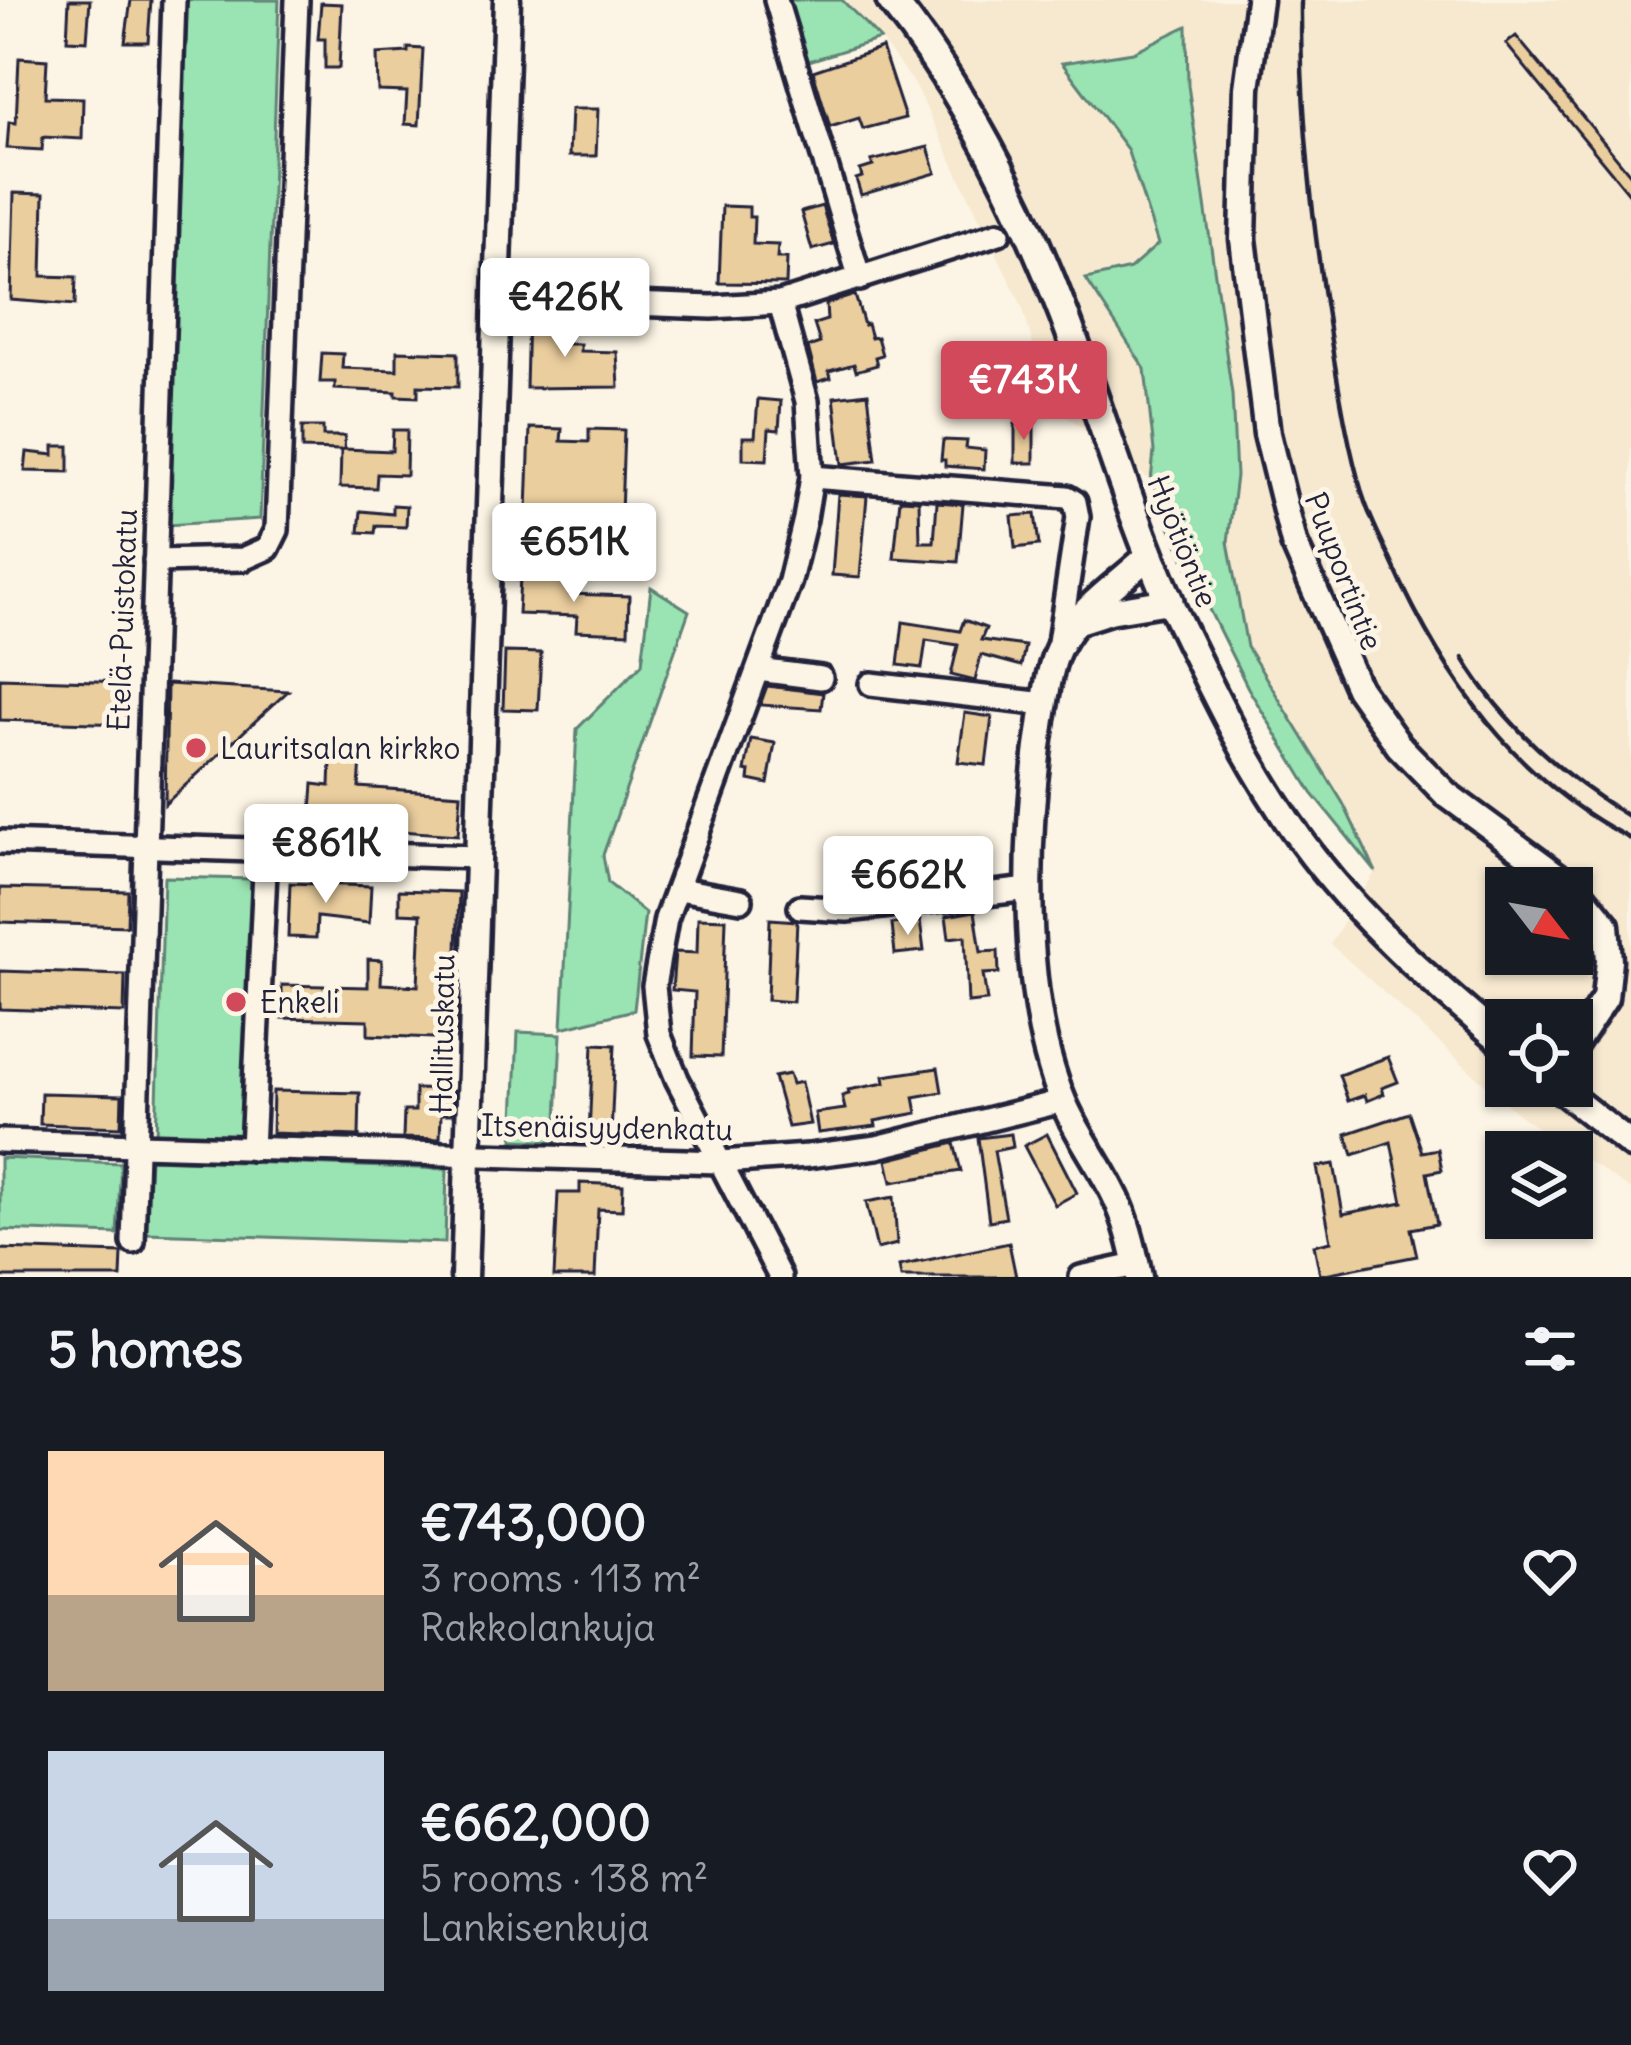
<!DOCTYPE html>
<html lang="en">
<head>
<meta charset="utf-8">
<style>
	:root { --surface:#171b24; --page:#20242c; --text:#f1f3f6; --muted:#9ea1a6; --accent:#d1495b }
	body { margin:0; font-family:Delius,sans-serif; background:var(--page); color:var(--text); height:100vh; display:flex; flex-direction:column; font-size:45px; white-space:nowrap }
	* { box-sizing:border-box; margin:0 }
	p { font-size:39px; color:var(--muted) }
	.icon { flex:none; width:66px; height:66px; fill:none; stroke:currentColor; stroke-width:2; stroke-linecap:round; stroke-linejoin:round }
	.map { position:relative; height:1277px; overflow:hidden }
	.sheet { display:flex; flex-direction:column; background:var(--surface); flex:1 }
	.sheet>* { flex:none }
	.needle { width:78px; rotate:121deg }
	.buttons { position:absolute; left:1485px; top:867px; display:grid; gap:24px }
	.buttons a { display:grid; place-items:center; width:108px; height:108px; border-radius:0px; background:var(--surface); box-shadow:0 3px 9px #0004; font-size:60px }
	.price { position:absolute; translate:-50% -102px; padding:0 27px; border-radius:12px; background:#fff; color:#222; font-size:39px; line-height:78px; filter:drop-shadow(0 3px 6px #0008) }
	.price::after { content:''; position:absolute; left:50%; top:72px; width:36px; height:27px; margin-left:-18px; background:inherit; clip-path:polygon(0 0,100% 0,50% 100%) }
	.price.on { background:var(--accent); color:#fff }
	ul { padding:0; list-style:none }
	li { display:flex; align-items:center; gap:36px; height:300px; padding:0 48px }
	li span { display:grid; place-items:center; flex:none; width:336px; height:240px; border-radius:0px; color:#555 }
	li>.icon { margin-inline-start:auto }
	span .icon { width:144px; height:144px; fill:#fffc; stroke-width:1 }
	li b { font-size:51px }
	h2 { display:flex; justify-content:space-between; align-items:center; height:144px; padding:0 48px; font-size:51px }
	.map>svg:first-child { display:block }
	.built { fill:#f7e9d0; fill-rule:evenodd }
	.green { fill:#9ae3b2; stroke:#5e8276; stroke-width:3 }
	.building { fill:#ebce9e; stroke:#22223b; stroke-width:3 }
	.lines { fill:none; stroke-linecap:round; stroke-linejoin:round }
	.minor-casing { stroke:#22223b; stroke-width:30 }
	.tertiary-casing { stroke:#22223b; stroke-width:33 }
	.secondary-casing { stroke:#22223b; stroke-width:36 }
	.minor { stroke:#fcf5e5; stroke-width:21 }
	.tertiary { stroke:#fcf5e5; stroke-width:24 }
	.secondary { stroke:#fcf5e5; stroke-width:27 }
	.rail { stroke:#22223b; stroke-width:4.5 }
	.poi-dot { fill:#d1495b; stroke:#fcf5e5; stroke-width:4.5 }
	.labels { text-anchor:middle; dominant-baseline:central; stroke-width:10; stroke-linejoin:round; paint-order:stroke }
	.street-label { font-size:30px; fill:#22223b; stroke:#fcf5e5 }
	.poi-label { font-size:30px; fill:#22223b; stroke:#fcf5e5; text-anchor:start }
</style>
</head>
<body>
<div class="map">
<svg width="1631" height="1277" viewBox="0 0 1631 1277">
	<rect width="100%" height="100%" fill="#fcf5e5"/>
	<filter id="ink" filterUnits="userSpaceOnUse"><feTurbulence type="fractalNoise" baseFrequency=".00833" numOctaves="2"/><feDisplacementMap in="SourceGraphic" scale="24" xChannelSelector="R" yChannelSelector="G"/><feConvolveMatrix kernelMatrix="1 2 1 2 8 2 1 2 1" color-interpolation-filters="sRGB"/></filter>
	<g filter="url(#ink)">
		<path class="built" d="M842 0H1631V1190L1519 1115 1330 944 1375 872 1312 793 1248 688 1184 559 1151 481 1049 402 1022 306 915 85 880 39ZM1506 888H1572V954H1506ZM1506 1020H1572V1086H1506Z"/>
		<g class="green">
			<path d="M184 0H279L260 519 167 525Z"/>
			<path d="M785 0H842L880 39 806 62Z"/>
			<path d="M1187 26 1188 85 1232 394 1236 476 1228 542 1247 647 1343 803 1376 872 1312 793 1248 688 1184 559 1151 481 1154 451 1145 369 1086 279 1130 269 1158 244 1127 149 1062 63 1133 52Z"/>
			<path d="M651 587 689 611 603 855 608 883 645 913 634 1010 562 1028 577 729 642 664Z"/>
			<path d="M164 877 252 879 244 1139 156 1136Z"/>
			<path d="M518 1032 561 1034 556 1142 513 1140Z"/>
			<path d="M0 1158 121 1163 117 1234 0 1230Z"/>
			<path d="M150 1159 447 1169 445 1243 146 1233Z"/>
		</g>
		<g class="building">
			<path d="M69 0H90L87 41 67 40Z"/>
			<path d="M131 0H151L148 42H125Z"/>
			<path d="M321 3 342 4 339 68H325V39H318Z"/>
			<path d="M1516 36 1631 175V196L1506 44Z"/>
			<path d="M408 48 423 49 419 125 405 124 407 92 378 91 377 54 408 52Z"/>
			<path d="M882 48 905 118 863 129 859 118 830 127 813 71Z"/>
			<path d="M19 58 47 60 45 97 83 98 82 139 43 137 42 150 7 148 9 122 16 123Z"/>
			<path d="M571 109H598L596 156H569Z"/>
			<path d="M928 147 936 173 861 195 856 179 862 177 860 170 873 166 871 161Z"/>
			<path d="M14 193 44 194 42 276 76 277 75 305 11 300Z"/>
			<path d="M722 206 749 207V217H754L753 244 778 245 777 258H787L786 284 719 283Z"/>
			<path d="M822 206 834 244 812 250 801 212Z"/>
			<path d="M855 295 864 325 867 324 871 338 877 337 882 355 875 357 877 365 856 371 854 364 829 371 831 378 817 382 808 347 820 343 814 324 827 320 826 304Z"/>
			<path d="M528 315 562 319 561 344H580V351L617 352 619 387 526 388Z"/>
			<path d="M397 351 458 353V387L418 386V397L396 396V392L335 389V382H320L322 353 343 354 342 368 397 370Z"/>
			<path d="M868 393 876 460 842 464 834 397Z"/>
			<path d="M758 399 781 401 779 430 769 429 767 460 743 459V437H755Z"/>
			<rect x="1015" y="424" width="19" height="39"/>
			<path d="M302 427H323V436H345L344 449 392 451 393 430H407L406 475 377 474 376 488 340 487 341 450 302 449Z"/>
			<path d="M530 428 562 429 561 441 589 442V429L624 430 621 514 594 513 593 538H580L581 512 527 510Z"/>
			<path d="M943 440 967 441 966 448 985 450 984 469 945 466V460H941Z"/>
			<path d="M54 446H69V472L25 471 27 452 54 455Z"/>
			<path d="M838 494 867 496 860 577 832 575Z"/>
			<path d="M900 499 919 500 920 542H934L937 502 963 504 958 562 894 558Z"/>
			<path d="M393 505 407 506 406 527 376 526 375 533 359 532 361 511 393 514Z"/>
			<path d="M1035 514 1039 545 1015 548 1012 516Z"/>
			<path d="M520 577 571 579 570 594 629 596 628 633 576 631 577 616 518 614Z"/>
			<path d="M964 620 986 628 981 640 1025 646 1021 666 981 655 975 681 951 675 958 645 926 640 922 668 898 665 903 622 960 631Z"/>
			<path d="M505 652 541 653 538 710 503 709Z"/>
			<path d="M0 678 126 682 124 724 0 720Z"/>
			<path d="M167 684 288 691 165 804Z"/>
			<path d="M767 686 823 693 821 709 760 705Z"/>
			<path d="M965 713 992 717 986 765 958 762Z"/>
			<path d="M751 739 775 743 768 784 749 780 750 772 745 771Z"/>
			<path d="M331 759 361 761 359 787 461 794 458 835 310 825 313 784 330 786Z"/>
			<path d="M290 883 371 886 369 923 317 917 316 938 288 937Z"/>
			<path d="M0 888 128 891 127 926 0 922Z"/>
			<path d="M399 890 459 892 454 1039 368 1035V1020L282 1018V985L368 987V959L382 960 381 984 418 986 421 914 399 913Z"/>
			<path d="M975 911 981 952 998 951 999 973 983 974 987 1001 968 1003 965 936 949 938 946 916Z"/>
			<path d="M698 918 726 919 721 1057 693 1056 695 992 672 990 675 952 697 953Z"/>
			<path d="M770 919 797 921 793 1002 767 1000Z"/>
			<path d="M920 921 924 951 895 954 892 924Z"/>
			<path d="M0 971 125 975 124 1013 0 1009Z"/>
			<path d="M593 1044 615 1045 611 1136 589 1135Z"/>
			<path d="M1388 1057 1398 1082 1382 1088 1384 1094 1367 1101 1365 1095 1348 1101 1339 1075Z"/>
			<path d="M938 1068 942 1092 914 1097 917 1113 875 1121 876 1126 818 1133 815 1113 845 1109 842 1096 849 1094 848 1090 885 1083 884 1076Z"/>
			<path d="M789 1074 792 1084 801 1082 810 1124 788 1127 774 1077Z"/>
			<path d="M415 1089 453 1090 452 1114H441L440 1139 403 1138 404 1111H415Z"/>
			<path d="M273 1091 360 1093 359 1136 272 1133Z"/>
			<path d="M41 1093 122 1095 121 1127 40 1124Z"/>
			<path d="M1409 1113 1422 1152 1438 1149 1442 1170 1427 1173 1437 1224 1411 1229 1417 1256 1320 1275 1314 1245 1331 1241 1317 1167 1334 1164 1343 1214 1403 1202 1391 1142 1353 1155 1346 1134Z"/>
			<path d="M1011 1134 1013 1147 994 1151 1006 1218 989 1221 978 1138Z"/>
			<path d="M1047 1134 1077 1193 1055 1205 1024 1146Z"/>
			<path d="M954 1143 961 1171 892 1182 887 1160Z"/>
			<path d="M580 1183 623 1185 622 1210 598 1209 595 1277H554L558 1193H580Z"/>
			<path d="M894 1197 897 1244 877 1249 866 1202Z"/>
			<path d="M1009 1243 1016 1277H901L899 1266Z"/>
			<path d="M0 1249 122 1253 121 1277H0Z"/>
		</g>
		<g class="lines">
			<g class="minor-casing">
				<g id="minor">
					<path d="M776 0 860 279"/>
					<path d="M498 299 712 307 780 303 999 233"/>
					<path d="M812 477 1067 497 1075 502 1078 517 1059 642"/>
					<path d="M155 561 243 559 268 548 277 530 297 0"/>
					<path d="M758 670 821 678"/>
					<path d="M871 684 1045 704"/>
					<path d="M0 842 477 857"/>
					<path d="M679 889 741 900"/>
					<path d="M800 907 847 910 1029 889"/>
					<path d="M0 1141 721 1162 808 1156 877 1147 1063 1101"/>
					<path d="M252 1149 266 850"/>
					<path d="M133 1242 174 0"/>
					<path d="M780 1277 677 1079 659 1034 654 986 666 919 790 581 805 519 812 477 807 401 780 303"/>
					<path d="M1081 1277 1136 1265"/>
				</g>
			</g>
			<g class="tertiary-casing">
				<g id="tertiary">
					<path d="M1259 0 1247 88 1243 239 1267 434 1294 543 1358 688 1399 746 1446 794 1579 892 1606 925 1609 960 1605 998 1572 1048"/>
					<path d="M1081 620 1109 611 1169 601C1209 684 1248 768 1303 843 1358 919 1435 985 1506 1045"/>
					<path d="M1556 1086 1631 1145"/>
					<path d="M464 1277 507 0"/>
					<path d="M1139 1277C1134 1250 1128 1223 1116 1198 1101 1165 1077 1135 1063 1101 1019 997 1025 829 1042 719 1046 696 1049 668 1059 647 1078 609 1119 584 1148 556"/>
				</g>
			</g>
			<g class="secondary-casing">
				<path id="secondary" d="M891 0C965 93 1022 203 1064 315 1100 410 1128 508 1169 601"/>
			</g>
			<use href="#minor" class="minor"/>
			<use href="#tertiary" class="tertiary"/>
			<use href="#secondary" class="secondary"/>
			<g class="rail">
				<path d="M1301 0C1300 113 1312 224 1330 335 1339 389 1347 443 1363 496 1370 519 1382 541 1392 563 1444 678 1516 781 1631 839"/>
				<path d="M1463 658C1503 724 1565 778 1631 818"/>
			</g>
		</g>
	</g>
	<g class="poi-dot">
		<circle cx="196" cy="748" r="12"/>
		<circle cx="236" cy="1002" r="12"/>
	</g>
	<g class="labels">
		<g class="street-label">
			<text transform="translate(1183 541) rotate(68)">Hyötiöntie</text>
			<text transform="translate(1344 571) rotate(69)">Puuportintie</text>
			<text transform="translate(122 620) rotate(-88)">Etelä-Puistokatu</text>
			<text transform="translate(442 1034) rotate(-89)">Hallituskatu</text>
			<text transform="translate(607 1127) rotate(1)">Itsenäisyydenkatu</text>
		</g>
		<g class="poi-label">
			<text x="220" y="748">Lauritsalan kirkko</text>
			<text x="260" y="1002">Enkeli</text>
		</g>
	</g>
</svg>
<div class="buttons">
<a><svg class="needle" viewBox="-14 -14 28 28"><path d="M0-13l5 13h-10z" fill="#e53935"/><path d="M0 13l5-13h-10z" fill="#9ea1a6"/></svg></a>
<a><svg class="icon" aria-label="locate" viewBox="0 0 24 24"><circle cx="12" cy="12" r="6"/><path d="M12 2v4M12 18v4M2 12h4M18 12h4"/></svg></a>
<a><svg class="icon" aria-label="layers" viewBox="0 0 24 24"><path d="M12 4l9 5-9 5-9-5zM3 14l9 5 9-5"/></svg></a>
</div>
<b class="price" style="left:565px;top:360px">€426K</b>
<b class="price on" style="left:1024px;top:443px">€743K</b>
<b class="price" style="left:574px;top:605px">€651K</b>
<b class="price" style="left:326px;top:906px">€861K</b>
<b class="price" style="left:908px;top:938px">€662K</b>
</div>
<section class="sheet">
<h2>5 homes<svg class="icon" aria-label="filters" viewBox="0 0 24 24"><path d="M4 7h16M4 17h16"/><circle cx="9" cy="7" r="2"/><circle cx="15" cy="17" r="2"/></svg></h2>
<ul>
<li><span style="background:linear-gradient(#ffd9b3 60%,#b9a48a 0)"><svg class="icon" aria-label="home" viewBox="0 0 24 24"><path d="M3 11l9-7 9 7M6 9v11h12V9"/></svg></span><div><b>€743,000</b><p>3 rooms · 113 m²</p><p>Rakkolankuja</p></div><svg class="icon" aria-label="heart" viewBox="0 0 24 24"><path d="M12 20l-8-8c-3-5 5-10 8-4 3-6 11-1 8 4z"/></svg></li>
<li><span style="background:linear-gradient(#c9d6e8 70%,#9aa5b1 0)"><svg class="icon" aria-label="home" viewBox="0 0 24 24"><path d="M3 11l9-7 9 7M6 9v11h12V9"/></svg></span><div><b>€662,000</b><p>5 rooms · 138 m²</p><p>Lankisenkuja</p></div><svg class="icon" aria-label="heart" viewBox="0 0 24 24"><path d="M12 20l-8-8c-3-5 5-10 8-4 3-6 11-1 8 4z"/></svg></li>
</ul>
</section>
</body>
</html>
